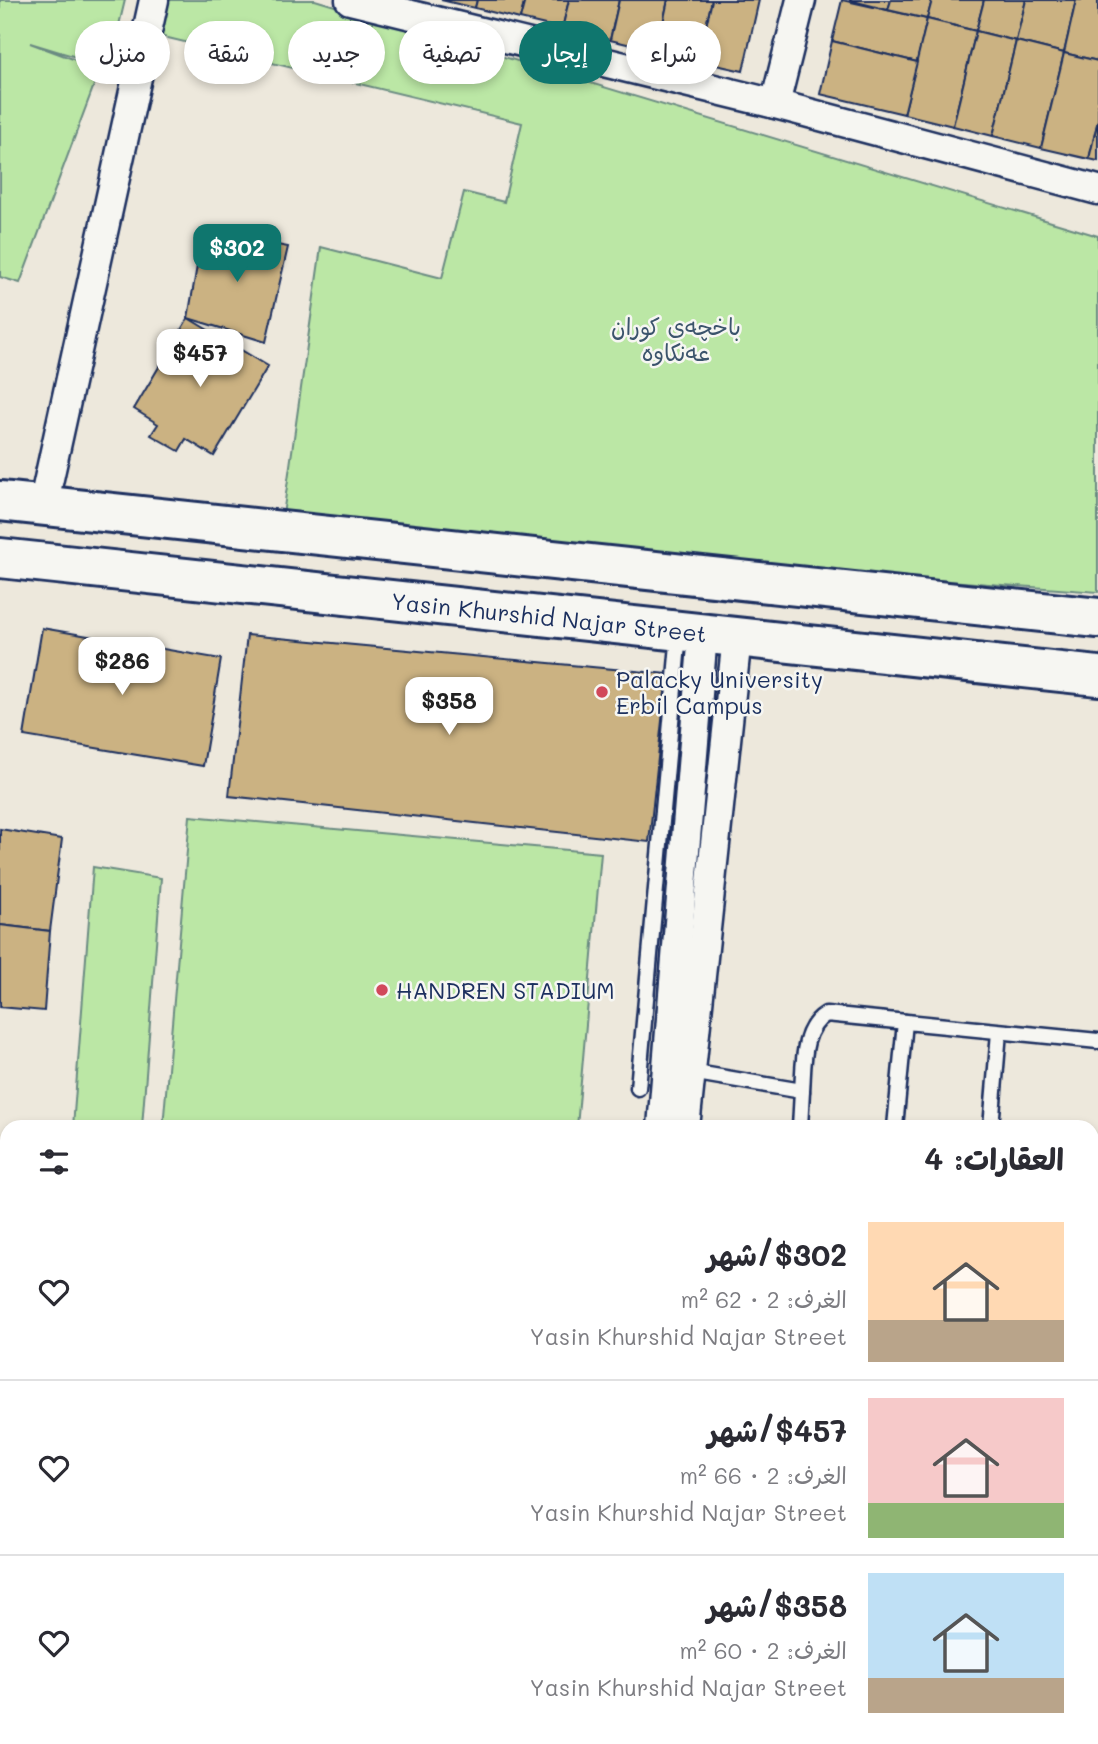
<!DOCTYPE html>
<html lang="ar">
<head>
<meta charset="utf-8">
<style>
	:root { --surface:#fff; --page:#f7f7f7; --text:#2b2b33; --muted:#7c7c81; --line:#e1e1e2; --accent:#0f766e }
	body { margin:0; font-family:Mali,"Playpen Sans Arabic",sans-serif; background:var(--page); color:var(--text); direction:rtl; height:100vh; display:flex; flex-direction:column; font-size:26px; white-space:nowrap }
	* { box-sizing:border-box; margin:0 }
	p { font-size:23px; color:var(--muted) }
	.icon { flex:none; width:38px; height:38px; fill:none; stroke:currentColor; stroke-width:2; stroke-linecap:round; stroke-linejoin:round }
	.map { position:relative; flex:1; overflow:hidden; direction:ltr }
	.side { position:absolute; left:0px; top:1120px; width:1099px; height:625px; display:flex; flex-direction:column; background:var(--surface); border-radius:21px 21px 0 0; box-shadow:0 4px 10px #0003; direction:rtl }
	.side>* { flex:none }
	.top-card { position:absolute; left:21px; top:21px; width:700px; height:63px; direction:rtl; display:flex; gap:14px }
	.price { position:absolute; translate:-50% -60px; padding:0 16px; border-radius:14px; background:#fff; color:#222; font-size:23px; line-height:46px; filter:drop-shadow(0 2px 4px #0008) }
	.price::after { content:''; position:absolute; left:50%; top:42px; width:21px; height:16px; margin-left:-10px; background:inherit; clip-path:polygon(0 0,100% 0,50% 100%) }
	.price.active { background:var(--accent); color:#fff }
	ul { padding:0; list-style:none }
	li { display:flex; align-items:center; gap:21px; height:175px; padding:0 35px }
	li+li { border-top:2px solid var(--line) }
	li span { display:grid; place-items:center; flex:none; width:196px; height:140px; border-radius:0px; color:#555 }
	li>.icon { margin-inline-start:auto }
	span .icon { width:84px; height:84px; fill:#fffc; stroke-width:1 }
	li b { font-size:30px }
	h2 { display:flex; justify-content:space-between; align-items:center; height:84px; padding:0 35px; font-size:30px }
	.tag { padding:0 24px; border-radius:32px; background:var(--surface); box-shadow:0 4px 10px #0003; font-size:24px; line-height:63px }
	.tag.active { background:var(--accent); color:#fff }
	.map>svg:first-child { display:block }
	.green { fill:#bbe7a5; stroke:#6b8b82; stroke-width:2 }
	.building { fill:#cbb282; stroke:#1b2f5e; stroke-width:2 }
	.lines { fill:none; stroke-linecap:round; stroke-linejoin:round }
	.lane-casing { stroke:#1b2f5e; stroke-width:19 }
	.street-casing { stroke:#1b2f5e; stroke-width:33 }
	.secondary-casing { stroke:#1b2f5e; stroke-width:44 }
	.lane { stroke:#f6f6f2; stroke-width:14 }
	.street { stroke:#f6f6f2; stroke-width:28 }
	.secondary { stroke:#f6f6f2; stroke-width:38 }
	.poi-dot { fill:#d1495b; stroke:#f6f6f2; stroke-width:2.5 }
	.labels { text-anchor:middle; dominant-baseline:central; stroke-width:5; stroke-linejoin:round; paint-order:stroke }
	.park-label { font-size:23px; fill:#3b546c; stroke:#f6f6f2 }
	.street-label { font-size:23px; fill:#1b2f5e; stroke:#f6f6f2 }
	.poi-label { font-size:23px; fill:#1b2f5e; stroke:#f6f6f2; text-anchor:start }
</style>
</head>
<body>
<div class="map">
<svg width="1098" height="1744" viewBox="0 0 1098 1744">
	<rect width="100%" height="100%" fill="#ede8dc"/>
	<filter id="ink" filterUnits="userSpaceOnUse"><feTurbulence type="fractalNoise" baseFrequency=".0143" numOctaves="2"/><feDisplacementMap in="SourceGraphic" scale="14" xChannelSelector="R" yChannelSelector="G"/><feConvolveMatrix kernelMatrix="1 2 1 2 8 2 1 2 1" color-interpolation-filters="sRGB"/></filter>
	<g filter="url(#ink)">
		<g class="green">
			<path d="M0 0H125L109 67 30 43 100 69 20 283 0 277Z"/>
			<path d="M154 0H315L1098 236V592L722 564 282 522 321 247 442 278 464 192 504 202 522 123 147 33Z"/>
			<path d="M190 816 601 853 577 1127H163Z"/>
			<path d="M93 867 161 878 142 1127H73Z"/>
		</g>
		<g class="building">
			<path d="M441 0H477L475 8Z"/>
			<path d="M477 0H525L520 19 475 8Z"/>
			<path d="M525 0H569L562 29 520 19Z"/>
			<path d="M569 0H619L610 40 562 29Z"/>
			<path d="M619 0H668L657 51 610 40Z"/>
			<path d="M668 0H712L698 61 657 51Z"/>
			<path d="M712 0H759L743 71 698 61Z"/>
			<path d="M842 0 927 19 917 62 832 41Z"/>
			<path d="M849 0H891L888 10Z"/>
			<path d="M891 0H932L927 19 888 10Z"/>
			<path d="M932 0H984L976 31 927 19Z"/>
			<path d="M984 0H1026L1016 41 976 31Z"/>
			<path d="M1026 0H1076L1064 53 1016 41Z"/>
			<path d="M1076 0H1098V61L1064 53Z"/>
			<path d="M927 19 976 31 953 126 904 114Z"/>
			<path d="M976 31 1016 41 993 136 953 126Z"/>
			<path d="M832 41 917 62 904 114 820 94Z"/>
			<path d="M1016 41 1064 53 1041 148 993 136Z"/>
			<path d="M1064 53 1098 61V120L1089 159 1041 148Z"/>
			<path d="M1098 120V161L1089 159Z"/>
			<path d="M203 231 288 247 266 342 188 318Z"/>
			<path d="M188 318 268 366 214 456 186 439 179 451 151 435 158 424 134 409Z"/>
			<path d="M42 628 221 659 203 766 24 736Z"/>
			<path d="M247 635 667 674 649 842 229 796Z"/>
			<path d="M0 829 62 839 50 931 0 925Z"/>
			<path d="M0 925 50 931 44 1011 0 1007Z"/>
			<path d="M0 1526 7 1527V1738H328L327 1744H0Z"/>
			<path d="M730 1738H900L899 1744H729Z"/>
		</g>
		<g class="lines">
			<g class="lane-casing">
				<g id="lane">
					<path d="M691 1072 802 1091C804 1065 801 1029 826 1014L1098 1041"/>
					<path d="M638 1088 679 633"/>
					<path d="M800 1127 802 1091"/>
					<path d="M895 1127 905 1022"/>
					<path d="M991 1127 999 1032"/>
					<path d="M0 1180 7 1181"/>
					<path d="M696 1744 697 1738"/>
					<path d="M918 1744V1738"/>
				</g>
			</g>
			<g class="street-casing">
				<g id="street">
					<path d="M350 0 775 104 1098 190"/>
					<path d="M775 104 801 0"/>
					<path d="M43 506 154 0"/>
					<path d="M662 1127 703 634"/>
					<path d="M685 1127 737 637"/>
					<path d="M1092 1488 1098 1489"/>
					<path d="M346 1744 347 1738"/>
					<path d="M1014 1744 1015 1738"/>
				</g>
			</g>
			<g class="secondary-casing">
				<g id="secondary">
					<path d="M0 501 1098 618"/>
					<path d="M0 558 1098 676"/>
				</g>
			</g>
			<use href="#lane" class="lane"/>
			<use href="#street" class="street"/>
			<use href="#secondary" class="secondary"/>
		</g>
	</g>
	<g class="poi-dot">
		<circle cx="602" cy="692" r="7"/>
		<circle cx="382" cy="990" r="7"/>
	</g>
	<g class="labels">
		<g class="park-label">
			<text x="676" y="326">باخچەی کوران<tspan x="676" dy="26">عەنکاوە</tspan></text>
		</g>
		<g class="street-label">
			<text transform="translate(549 617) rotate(6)">Yasin Khurshid Najar Street</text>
		</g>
		<g class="poi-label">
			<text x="616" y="679">Palacky University<tspan x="616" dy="26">Erbil Campus</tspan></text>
			<text x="396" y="990">HANDREN STADIUM</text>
		</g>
	</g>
</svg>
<b class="price active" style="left:237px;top:284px">$302</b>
<b class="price" style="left:200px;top:389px">$457</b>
<b class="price" style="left:122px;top:697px">$286</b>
<b class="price" style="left:449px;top:737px">$358</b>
<div class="top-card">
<a class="tag">شراء</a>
<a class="tag active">إيجار</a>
<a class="tag">تصفية</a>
<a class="tag">جديد</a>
<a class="tag">شقة</a>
<a class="tag">منزل</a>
</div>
<section class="side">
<h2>العقارات: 4<svg class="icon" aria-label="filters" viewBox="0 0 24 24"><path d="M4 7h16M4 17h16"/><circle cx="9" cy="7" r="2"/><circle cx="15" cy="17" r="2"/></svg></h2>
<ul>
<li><span style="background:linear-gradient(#ffd9b3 70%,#b9a48a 0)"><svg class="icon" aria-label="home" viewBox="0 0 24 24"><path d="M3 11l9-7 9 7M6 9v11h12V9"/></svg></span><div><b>$302/شهر</b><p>الغرف: 2 · 62 m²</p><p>Yasin Khurshid Najar Street</p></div><svg class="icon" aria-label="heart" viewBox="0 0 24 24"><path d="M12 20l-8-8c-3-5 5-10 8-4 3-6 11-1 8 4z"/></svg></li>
<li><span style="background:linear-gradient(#f6c9c9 75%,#8fb573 0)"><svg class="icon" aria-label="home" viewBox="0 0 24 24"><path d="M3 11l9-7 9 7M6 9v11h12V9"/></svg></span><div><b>$457/شهر</b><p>الغرف: 2 · 66 m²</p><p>Yasin Khurshid Najar Street</p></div><svg class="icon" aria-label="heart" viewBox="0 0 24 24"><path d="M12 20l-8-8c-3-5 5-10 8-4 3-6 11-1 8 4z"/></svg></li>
<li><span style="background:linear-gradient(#bfe0f5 75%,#b9a48a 0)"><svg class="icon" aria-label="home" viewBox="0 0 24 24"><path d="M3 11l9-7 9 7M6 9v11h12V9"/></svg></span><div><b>$358/شهر</b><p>الغرف: 2 · 60 m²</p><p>Yasin Khurshid Najar Street</p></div><svg class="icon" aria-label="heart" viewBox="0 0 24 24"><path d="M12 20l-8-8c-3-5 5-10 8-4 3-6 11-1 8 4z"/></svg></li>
</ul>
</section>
</div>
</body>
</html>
